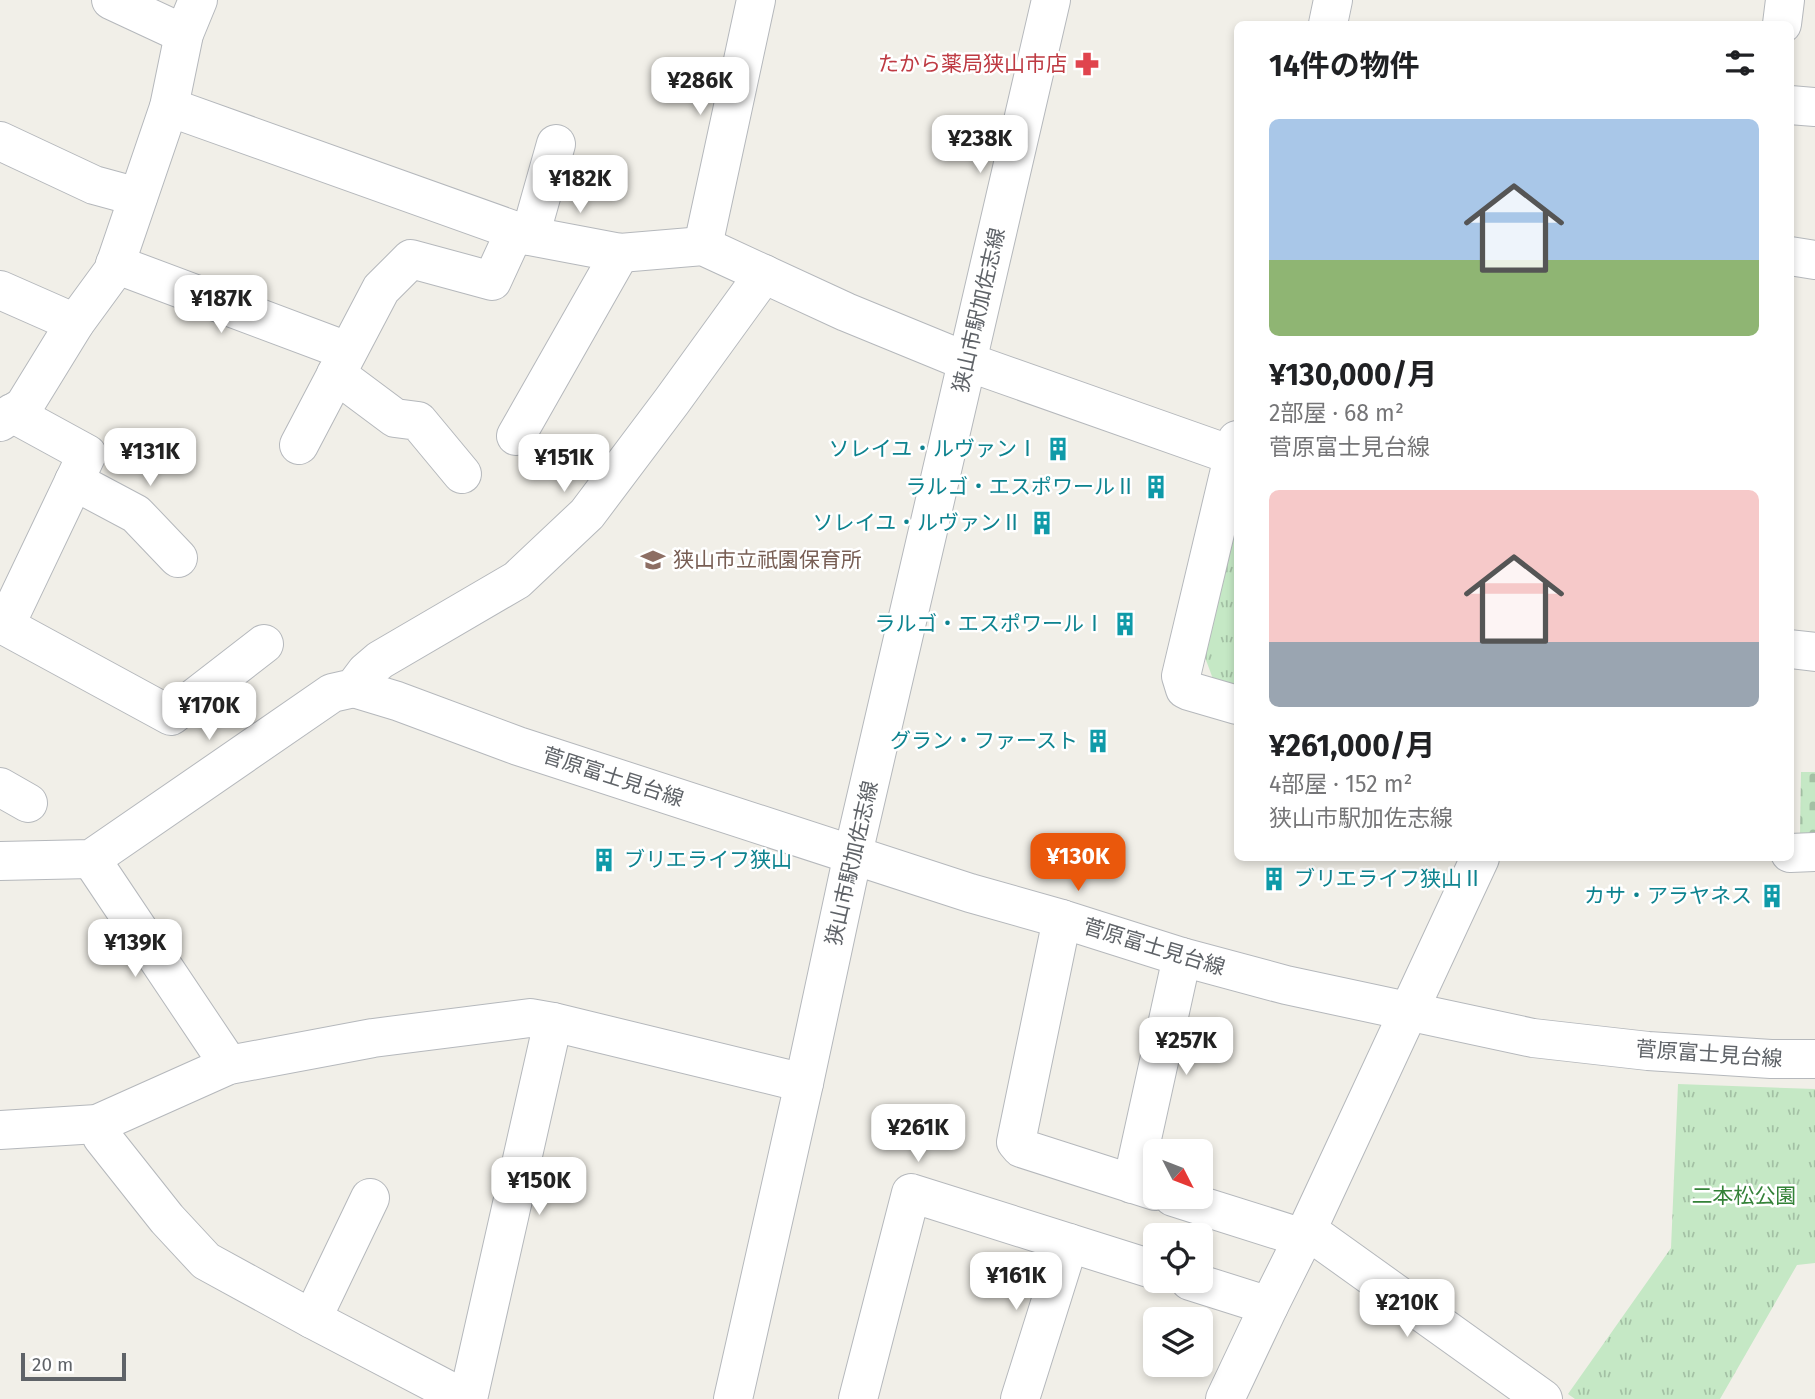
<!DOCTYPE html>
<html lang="ja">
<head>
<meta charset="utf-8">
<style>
	:root { --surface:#fff; --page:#f2f2f2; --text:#202124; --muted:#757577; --accent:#ea580c }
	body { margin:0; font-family:"Fira Sans","Noto Sans JP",sans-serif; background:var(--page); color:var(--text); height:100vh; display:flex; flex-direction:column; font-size:26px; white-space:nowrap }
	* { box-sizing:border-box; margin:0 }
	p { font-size:23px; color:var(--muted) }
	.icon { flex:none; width:38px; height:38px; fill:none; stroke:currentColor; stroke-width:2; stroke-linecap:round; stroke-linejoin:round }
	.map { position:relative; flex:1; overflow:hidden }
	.panel { position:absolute; left:1234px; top:21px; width:560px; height:840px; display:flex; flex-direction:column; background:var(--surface); border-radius:10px; box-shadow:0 4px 10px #0003 }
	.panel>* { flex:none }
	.needle { width:46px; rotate:132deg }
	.controls { position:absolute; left:1143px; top:1139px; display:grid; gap:14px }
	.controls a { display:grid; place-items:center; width:70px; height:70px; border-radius:10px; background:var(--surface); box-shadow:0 4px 10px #0003; font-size:35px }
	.scale { position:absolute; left:21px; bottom:18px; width:105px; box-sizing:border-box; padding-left:7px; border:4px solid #5f6368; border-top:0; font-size:19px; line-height:24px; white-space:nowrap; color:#5f6368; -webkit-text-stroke:5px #fff; paint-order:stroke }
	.price { position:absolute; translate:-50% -60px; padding:0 16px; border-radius:14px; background:#fff; color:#222; font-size:23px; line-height:46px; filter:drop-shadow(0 2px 4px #0008) }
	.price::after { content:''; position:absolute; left:50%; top:42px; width:21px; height:16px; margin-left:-10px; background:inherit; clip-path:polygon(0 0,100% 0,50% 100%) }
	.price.on { background:var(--accent); color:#fff }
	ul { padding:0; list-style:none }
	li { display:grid; align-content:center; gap:14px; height:371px; padding:0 35px }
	li span { display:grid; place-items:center; height:217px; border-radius:10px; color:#555 }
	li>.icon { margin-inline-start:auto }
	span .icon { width:126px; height:126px; fill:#fffc; stroke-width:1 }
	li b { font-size:30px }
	h2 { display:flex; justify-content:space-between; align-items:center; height:84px; padding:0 35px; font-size:30px }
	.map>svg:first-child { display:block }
	.cemetery { fill:url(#cemetery-stones) }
	.park { fill:url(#park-tufts) }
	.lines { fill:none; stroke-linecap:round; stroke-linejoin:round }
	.minor-casing { stroke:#b5b8bc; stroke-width:40 }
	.minor { stroke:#fff; stroke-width:38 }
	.labels { text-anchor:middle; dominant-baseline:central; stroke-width:5; stroke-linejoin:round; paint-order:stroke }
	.health-label { font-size:21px; fill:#be3a42; stroke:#fff; text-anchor:end }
	.street-label { font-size:21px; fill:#5f6368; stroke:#fff }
	.culture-label { font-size:21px; fill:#0d838f; stroke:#fff; text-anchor:end }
	.education-label { font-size:21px; fill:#785e54; stroke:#fff; text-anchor:start }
	.park-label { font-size:21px; fill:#348238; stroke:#fff }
</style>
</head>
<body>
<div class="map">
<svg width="1815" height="1399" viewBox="0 0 1815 1399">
	<defs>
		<pattern id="cemetery-stones" width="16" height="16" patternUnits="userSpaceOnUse" patternTransform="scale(1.75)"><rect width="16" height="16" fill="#c5e8c5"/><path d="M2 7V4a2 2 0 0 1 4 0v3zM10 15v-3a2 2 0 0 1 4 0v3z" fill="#a3c0a4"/></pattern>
		<pattern id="park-tufts" width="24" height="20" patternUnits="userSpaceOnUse" patternTransform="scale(1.75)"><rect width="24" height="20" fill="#c5e8c5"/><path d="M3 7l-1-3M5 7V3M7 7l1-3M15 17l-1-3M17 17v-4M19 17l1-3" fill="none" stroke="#a3c0a4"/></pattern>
	</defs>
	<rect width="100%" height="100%" fill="#f1efe8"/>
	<path class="cemetery" d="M1801 772H1815V836L1800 837Z"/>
	<g class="park">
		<path d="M1237 509V686L1213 679 1203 652Z"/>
		<path d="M1678 1084 1815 1089V1263L1797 1265 1720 1399H1575L1568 1394 1671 1248Z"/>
	</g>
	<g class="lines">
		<g class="minor-casing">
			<g id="minor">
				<path d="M111 0 184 34"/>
				<path d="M1328 24 1333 0"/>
				<path d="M1782 24 1785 0"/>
				<path d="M1790 105 1815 107"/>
				<path d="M169 107 530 236 620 253 703 246 846 312 968 362 1237 457"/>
				<path d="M0 141 94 185 138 197"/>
				<path d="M530 236 556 144"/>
				<path d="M703 246 756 0"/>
				<path d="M1790 256 1815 260"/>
				<path d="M115 264 347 351"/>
				<path d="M0 290 75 323"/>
				<path d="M336 374 395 418 418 421 462 474"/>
				<path d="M0 422 24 406 75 323 113 271 169 107 184 34 198 0"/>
				<path d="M516 436 620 253"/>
				<path d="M1237 440 1181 676 1185 689 1189 691 1237 705"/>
				<path d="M299 445 381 289 411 259 492 281 515 231"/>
				<path d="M74 481 136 514 178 558"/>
				<path d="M0 623 171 716 264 644"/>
				<path d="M5 626 87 454 12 413"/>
				<path d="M1790 649 1815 652"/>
				<path d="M354 688 397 701 518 746 970 893 1062 919 1182 957 1286 985 1533 1038 1648 1051 1771 1059H1815"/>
				<path d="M0 787 28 803"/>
				<path d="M1790 853 1815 852"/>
				<path d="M91 859 229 1065"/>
				<path d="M0 861 91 859 332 693 354 688 366 672 380 660 517 580 587 514 672 401 764 274"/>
				<path d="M1062 919 1016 1142 1021 1148 1155 1191"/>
				<path d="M97 1124 102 1137 167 1219 206 1261 312 1319 465 1399"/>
				<path d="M0 1130 97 1124 229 1065 373 1038 530 1018 553 1022 804 1083"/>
				<path d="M1132 1184 1182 957"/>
				<path d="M1173 1197 1303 1238"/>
				<path d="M1307 1230 1543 1399"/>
				<path d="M1190 1281 1269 1306"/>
				<path d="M312 1319 370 1198"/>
				<path d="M468 1399 553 1022"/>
				<path d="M733 1399 804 1083 853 854 1051 0"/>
				<path d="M858 1399 911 1193 1155 1270"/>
				<path d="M1020 1399 1069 1243"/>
				<path d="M1225 1399 1269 1306 1307 1230 1480 858"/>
			</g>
		</g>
		<use href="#minor" class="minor"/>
	</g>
	<defs>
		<g id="pharmacy-bare" transform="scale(1.89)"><path d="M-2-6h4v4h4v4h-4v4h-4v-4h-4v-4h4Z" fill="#e0444e" stroke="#fff" stroke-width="2.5" paint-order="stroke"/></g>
		<g id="building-bare" transform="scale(1.89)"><path d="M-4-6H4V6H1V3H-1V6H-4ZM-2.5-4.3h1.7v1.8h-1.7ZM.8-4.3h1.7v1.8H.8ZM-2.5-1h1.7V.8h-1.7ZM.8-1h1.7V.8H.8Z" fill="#0f9aa8" stroke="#fff" stroke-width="2.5" paint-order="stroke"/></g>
		<g id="school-bare" transform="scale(1.89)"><path d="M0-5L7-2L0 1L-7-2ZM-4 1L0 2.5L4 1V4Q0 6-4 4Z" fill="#8d6e63" stroke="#fff" stroke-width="2.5" paint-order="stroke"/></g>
	</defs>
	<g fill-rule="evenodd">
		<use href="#pharmacy-bare" x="1087" y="64"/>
		<use href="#building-bare" x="1058" y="449"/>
		<use href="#building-bare" x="1156" y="487"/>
		<use href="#building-bare" x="1042" y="523"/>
		<use href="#school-bare" x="653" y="560"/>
		<use href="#building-bare" x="1125" y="624"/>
		<use href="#building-bare" x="1098" y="741"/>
		<use href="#building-bare" x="604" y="860"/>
		<use href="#building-bare" x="1274" y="879"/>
		<use href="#building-bare" x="1772" y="896"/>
	</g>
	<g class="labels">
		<g class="health-label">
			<text x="1067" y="64">たから薬局狭山市店</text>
		</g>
		<g class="street-label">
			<text transform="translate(979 310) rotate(-77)">狭山市駅加佐志線</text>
			<text transform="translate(613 777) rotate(18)">菅原富士見台線</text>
			<text transform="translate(852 863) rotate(-77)">狭山市駅加佐志線</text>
			<text transform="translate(1154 947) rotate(17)">菅原富士見台線</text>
			<text transform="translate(1709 1054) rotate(4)">菅原富士見台線</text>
		</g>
		<g class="culture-label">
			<text x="1038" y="449">ソレイユ・ルヴァンⅠ</text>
			<text x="1136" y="487">ラルゴ・エスポワールⅡ</text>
			<text x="1022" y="523">ソレイユ・ルヴァンⅡ</text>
			<text x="1105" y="624">ラルゴ・エスポワールⅠ</text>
			<text x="1078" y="741">グラン・ファースト</text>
			<text x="624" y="860" text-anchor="start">ブリエライフ狭山</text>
			<text x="1294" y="879" text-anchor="start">ブリエライフ狭山Ⅱ</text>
			<text x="1752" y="896">カサ・アラヤネス</text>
		</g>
		<g class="education-label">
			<text x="673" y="560">狭山市立祇園保育所</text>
		</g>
		<g class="park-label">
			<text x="1744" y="1196">二本松公園</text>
		</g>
	</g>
</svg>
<div class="controls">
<a><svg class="needle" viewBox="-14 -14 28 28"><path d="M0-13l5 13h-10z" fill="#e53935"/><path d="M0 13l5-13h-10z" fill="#757577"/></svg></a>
<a><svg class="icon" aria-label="locate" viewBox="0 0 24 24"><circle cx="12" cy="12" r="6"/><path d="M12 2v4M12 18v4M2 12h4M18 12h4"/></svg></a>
<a><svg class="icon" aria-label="layers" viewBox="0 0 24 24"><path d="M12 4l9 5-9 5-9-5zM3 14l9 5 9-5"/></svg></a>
</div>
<div class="scale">20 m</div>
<b class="price" style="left:700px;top:117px">¥286K</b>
<b class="price" style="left:980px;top:175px">¥238K</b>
<b class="price" style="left:580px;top:215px">¥182K</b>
<b class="price" style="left:221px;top:335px">¥187K</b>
<b class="price" style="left:150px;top:488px">¥131K</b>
<b class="price" style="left:564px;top:494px">¥151K</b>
<b class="price" style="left:209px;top:742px">¥170K</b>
<b class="price on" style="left:1078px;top:893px">¥130K</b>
<b class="price" style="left:135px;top:979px">¥139K</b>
<b class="price" style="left:1186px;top:1077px">¥257K</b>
<b class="price" style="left:918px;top:1164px">¥261K</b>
<b class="price" style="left:539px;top:1217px">¥150K</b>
<b class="price" style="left:1016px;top:1312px">¥161K</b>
<b class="price" style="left:1407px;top:1339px">¥210K</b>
<section class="panel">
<h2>14件の物件<svg class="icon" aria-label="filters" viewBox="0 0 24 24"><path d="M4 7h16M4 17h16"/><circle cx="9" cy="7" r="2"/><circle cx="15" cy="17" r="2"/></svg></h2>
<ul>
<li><span style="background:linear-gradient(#a9c7e8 65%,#8fb573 0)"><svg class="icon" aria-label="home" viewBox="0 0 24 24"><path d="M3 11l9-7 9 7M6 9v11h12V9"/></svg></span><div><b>¥130,000/月</b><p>2部屋 · 68 m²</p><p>菅原富士見台線</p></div></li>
<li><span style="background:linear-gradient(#f6c9c9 70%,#9aa5b1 0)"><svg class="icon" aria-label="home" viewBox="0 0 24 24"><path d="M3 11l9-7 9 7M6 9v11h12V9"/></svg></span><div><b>¥261,000/月</b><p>4部屋 · 152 m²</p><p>狭山市駅加佐志線</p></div></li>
</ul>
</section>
</div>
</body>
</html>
